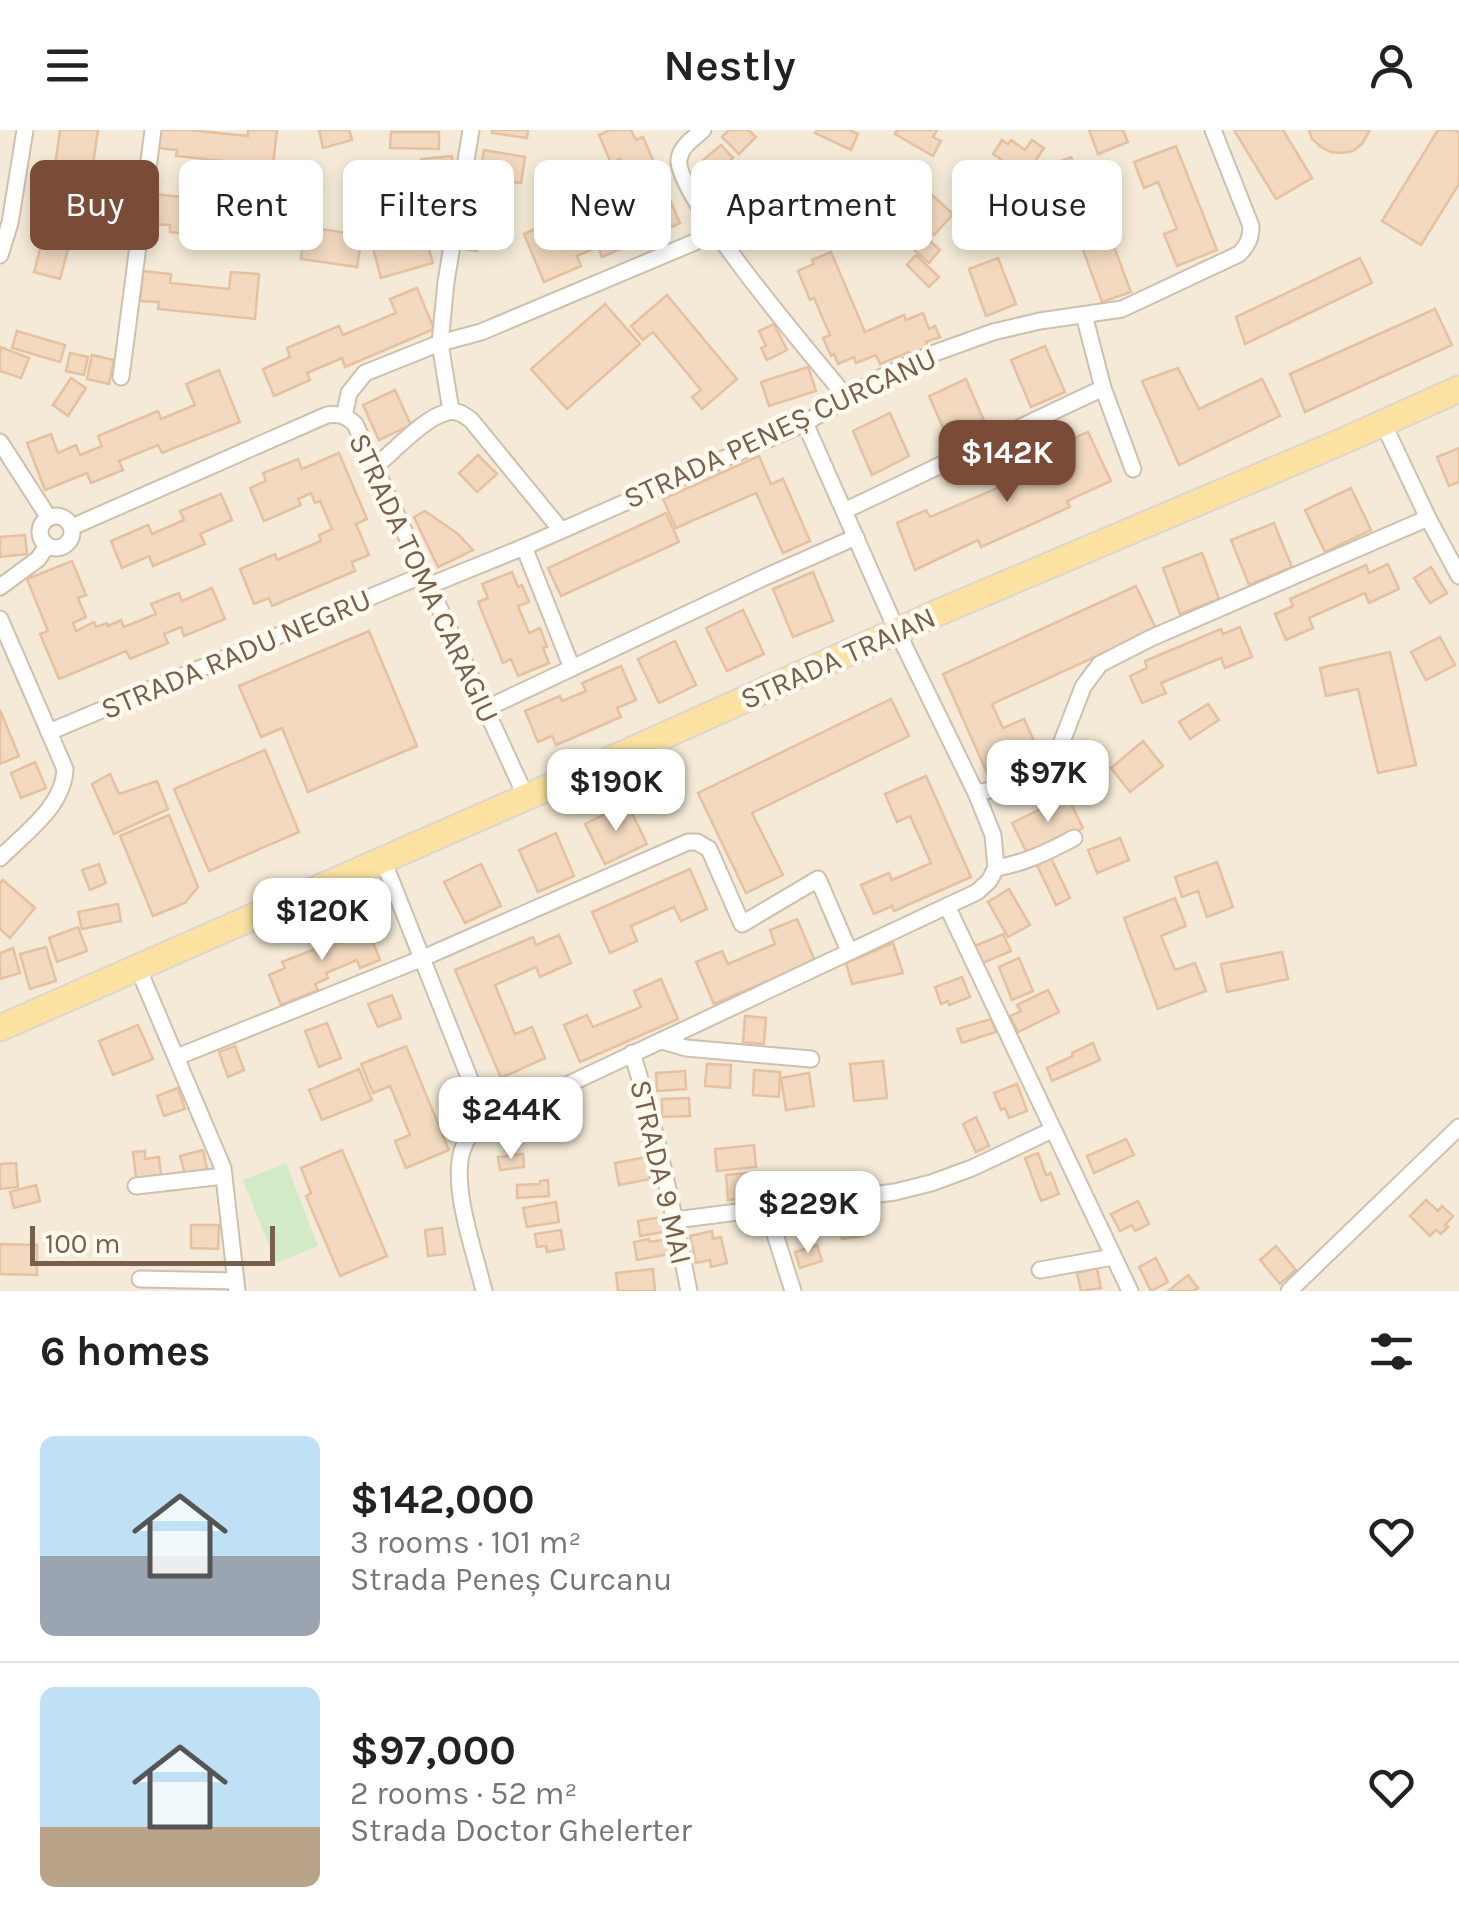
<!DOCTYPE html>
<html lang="en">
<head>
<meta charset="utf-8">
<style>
	:root { --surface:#fff; --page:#f2f2f2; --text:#222; --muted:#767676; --line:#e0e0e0; --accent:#7a4b36 }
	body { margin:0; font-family:Karla,sans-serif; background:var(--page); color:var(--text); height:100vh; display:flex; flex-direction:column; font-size:38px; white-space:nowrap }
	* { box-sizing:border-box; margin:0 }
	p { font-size:32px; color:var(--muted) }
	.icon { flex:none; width:55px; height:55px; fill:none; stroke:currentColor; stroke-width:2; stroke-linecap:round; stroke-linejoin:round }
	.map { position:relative; height:1161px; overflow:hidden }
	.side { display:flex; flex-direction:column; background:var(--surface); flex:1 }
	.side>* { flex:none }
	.guide { position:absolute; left:30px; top:30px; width:1400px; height:90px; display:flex; gap:20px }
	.scale { position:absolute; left:30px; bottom:25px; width:245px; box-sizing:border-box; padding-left:10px; border:5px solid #775f4c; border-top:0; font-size:28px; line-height:35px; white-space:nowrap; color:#775f4c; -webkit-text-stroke:8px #fffaef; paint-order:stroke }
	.price { position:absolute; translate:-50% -85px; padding:0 22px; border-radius:20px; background:#fff; color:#222; font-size:32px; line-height:65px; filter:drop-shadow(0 2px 5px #0008) }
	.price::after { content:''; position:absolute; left:50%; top:60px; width:30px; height:22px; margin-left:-15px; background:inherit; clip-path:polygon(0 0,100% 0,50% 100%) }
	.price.active { background:var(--accent); color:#fff }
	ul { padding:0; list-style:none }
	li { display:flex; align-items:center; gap:30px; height:250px; padding:0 40px }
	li+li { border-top:2px solid var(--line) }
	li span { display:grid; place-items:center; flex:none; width:280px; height:200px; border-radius:15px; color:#555 }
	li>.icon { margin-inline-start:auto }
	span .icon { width:120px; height:120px; fill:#fffc; stroke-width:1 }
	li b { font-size:42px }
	h2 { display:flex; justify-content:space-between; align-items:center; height:120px; padding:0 40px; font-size:42px }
	.pill { padding:0 35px; border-radius:15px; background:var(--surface); box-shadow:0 5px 15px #0003; font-size:35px; line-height:90px }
	.pill.active { background:var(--accent); color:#fff }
	header { display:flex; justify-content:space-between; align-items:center; height:130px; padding:0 40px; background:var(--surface); font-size:45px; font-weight:600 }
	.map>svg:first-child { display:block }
	.residential { fill:#f4ead7 }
	.green { fill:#d2ebc6 }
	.building { fill:#f2d9c0; stroke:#e5c1a0; stroke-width:2.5 }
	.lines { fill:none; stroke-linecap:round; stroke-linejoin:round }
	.minor-casing { stroke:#cfbfae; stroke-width:19 }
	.primary-casing { stroke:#dcd5d0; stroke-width:29 }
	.minor { stroke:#fff; stroke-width:15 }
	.primary { stroke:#fbe2a1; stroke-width:25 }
	.labels { text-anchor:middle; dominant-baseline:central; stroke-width:9; stroke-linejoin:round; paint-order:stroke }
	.street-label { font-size:30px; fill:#775f4c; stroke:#fffaef }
</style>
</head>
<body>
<header><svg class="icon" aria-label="menu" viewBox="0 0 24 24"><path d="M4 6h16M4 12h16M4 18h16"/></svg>Nestly<svg class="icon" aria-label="person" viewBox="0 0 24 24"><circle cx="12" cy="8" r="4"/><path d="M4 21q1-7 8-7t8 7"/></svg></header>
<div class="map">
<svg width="1459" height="1161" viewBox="0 0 1459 1161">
	<rect width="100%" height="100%" fill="#fdf7e8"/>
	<rect class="residential" x="0" y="0" width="1459" height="1161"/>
	<path class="green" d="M286 1033 318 1116 276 1133 243 1050Z"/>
	<g class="building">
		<path d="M60 0H98L90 55 53 50Z"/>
		<path d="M160 0H189L248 6V0H277L273 36 176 26 177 20 158 18Z"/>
		<path d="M319 0H349L352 10 323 18Z"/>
		<path d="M492 0H528L527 8 492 3Z"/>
		<path d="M610 0H631L636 10 643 7 680 93 602 127 598 117 577 126 581 136 544 152 524 104 549 93 559 115 571 110 568 103 596 91 599 98 641 80 620 29 611 33 599 5Z"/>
		<path d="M729 0H748L756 7 739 24 722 7Z"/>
		<path d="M817 0H849L858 4 851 20 815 3Z"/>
		<path d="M897 0H937L933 7 941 11 933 26 895 4Z"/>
		<path d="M1089 0H1123L1128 12 1098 24Z"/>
		<path d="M1234 0H1283L1312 48 1276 69Z"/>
		<path d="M1309 0H1370L1362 14 1353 21 1342 23 1331 22 1321 17 1312 9Z"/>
		<path d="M1438 0H1455L1459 3V54L1421 115 1382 91Z"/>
		<path d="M391 2H439V19L390 18Z"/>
		<path d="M1002 10 1008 14 1011 10 1025 20 1032 10 1044 18 1025 46 993 24Z"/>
		<path d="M721 15 733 28 715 44 703 30Z"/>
		<path d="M1176 16 1217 120 1177 136 1164 104 1177 99 1158 52 1144 58 1134 32Z"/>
		<path d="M484 20 525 27 521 53 479 47Z"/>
		<path d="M452 26 454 47 423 50 421 29Z"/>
		<path d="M1071 27 1089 75 1062 84 1045 37Z"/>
		<path d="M475 50 497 54 493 79 471 76Z"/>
		<path d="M420 63 447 64V89H420Z"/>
		<path d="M154 64 183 67 182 76 241 82 243 65 271 67 267 112 170 102V95L151 94Z"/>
		<path d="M931 64 953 84 934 105 912 85Z"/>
		<path d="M49 74 104 83 99 114 44 105Z"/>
		<path d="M469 90 500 96 497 115 478 112 477 121 464 119Z"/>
		<path d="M1105 93 1131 162 1102 172 1077 103Z"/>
		<path d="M305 97 362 105 357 137 301 129Z"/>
		<path d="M915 98 940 120 929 133 903 110Z"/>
		<path d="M424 104 433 133 381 148 373 118Z"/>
		<path d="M42 112 68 119 60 149 34 142Z"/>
		<path d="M831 122 865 202 904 185 906 190 923 183 929 199 935 196 940 207 926 212 928 217 910 224 909 222 880 234 876 225 856 233 854 227 838 234 834 224 831 226 823 208 830 205 814 168 810 170 798 141 814 134 812 130Z"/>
		<path d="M916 125 939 147 929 157 907 135Z"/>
		<path d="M998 128 1016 174 986 186 969 139Z"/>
		<path d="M1360 128 1372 153 1245 214 1236 187Z"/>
		<path d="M143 141 171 144 170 153 229 159 231 142 259 144 255 189 158 179 159 172 140 171Z"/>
		<path d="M417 158 434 199 345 237 342 228 307 243 310 250 274 266 263 239 290 227 287 218 339 196 343 205 396 183 390 169Z"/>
		<path d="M667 165 737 249 702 279 692 267 701 260 653 202 643 210 631 196Z"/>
		<path d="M605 174 640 214 567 279 531 239Z"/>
		<path d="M1435 179 1452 215 1305 282 1290 244Z"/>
		<path d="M774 194 787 220 767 230 761 218 766 216 759 201Z"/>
		<path d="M17 201 65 215 60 232 12 218Z"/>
		<path d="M1045 216 1065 262 1031 277 1011 230Z"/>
		<path d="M0 217 29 228 21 248 0 241Z"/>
		<path d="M70 223 88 227 84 245 66 241Z"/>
		<path d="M92 225 114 230 109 254 87 249Z"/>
		<path d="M808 237 816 261 769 276 761 252Z"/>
		<path d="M1178 238 1199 279 1262 249 1280 286 1179 335 1142 251Z"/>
		<path d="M219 240 240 292 162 323 158 315 119 331 123 340 91 353 87 343 45 360 27 313 51 304 58 323 76 315 80 325 102 316 98 306 158 281 161 289 195 275 186 254Z"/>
		<path d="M71 248 86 258 68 286 53 275Z"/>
		<path d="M966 249 985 293 949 311 929 266Z"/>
		<path d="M395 260 411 295 379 310 363 275Z"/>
		<path d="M890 283 909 326 872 345 853 301Z"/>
		<path d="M1088 302 1111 351 1067 371 1070 377 981 417 978 410 915 440 897 393 926 380 930 387 1058 332 1051 318Z"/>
		<path d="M1459 318V352L1449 356 1437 327Z"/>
		<path d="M339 323 367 389 356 394 369 425 352 432 355 441 272 476 269 468 254 474 240 439 275 424 277 430 321 411 319 405 332 399 320 371 315 373 311 363 298 369 301 375 264 391 250 358 266 351 263 343 298 329 302 339Z"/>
		<path d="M478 325 497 344 477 362 459 343Z"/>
		<path d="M759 326 771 354 783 349 810 411 783 423 756 363 676 398 663 369Z"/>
		<path d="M1351 358 1371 400 1325 422 1305 380Z"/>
		<path d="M221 364 232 390 200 404 205 414 153 436 149 426 122 438 111 411 148 395 152 404 184 390 180 381Z"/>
		<path d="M425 381 458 404 473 420 438 437 414 387Z"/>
		<path d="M666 383 679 412 561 466 548 438Z"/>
		<path d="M1274 393 1292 437 1249 455 1231 410Z"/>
		<path d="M25 405 27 424 0 427V407Z"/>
		<path d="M1202 423 1219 469 1180 484 1163 438Z"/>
		<path d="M72 431 86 465 78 468 86 487 73 493 76 501 94 492 96 497 107 493 108 496 121 490 124 497 156 484 151 474 179 463 182 471 212 458 225 489 184 506 181 497 164 504 168 513 130 529 126 521 59 549 40 504 48 501 27 449Z"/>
		<path d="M1388 434 1399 459 1369 473 1365 463 1309 488 1313 498 1286 510 1275 484 1293 476 1290 469 1366 435 1369 443Z"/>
		<path d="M1431 437 1447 463 1430 473 1414 448Z"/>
		<path d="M512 442 518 457 522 455 529 472 518 476 529 503 540 498 547 517 543 518 549 533 518 546 511 529 503 533 478 472 488 468 482 454Z"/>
		<path d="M813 442 833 491 793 507 773 459Z"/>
		<path d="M1136 456 1156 499 992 574 1003 598 1024 589 1039 622 988 645 943 544Z"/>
		<path d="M743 480 764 524 727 541 706 498Z"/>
		<path d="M1240 497 1252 527 1225 538 1221 528 1161 553 1166 563 1142 573 1130 546 1147 538 1145 531 1221 499 1223 504Z"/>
		<path d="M369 501 417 616 308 662 282 598 261 607 239 556Z"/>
		<path d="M1440 507 1455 535 1426 550 1411 522Z"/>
		<path d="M675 511 696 555 659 573 638 529Z"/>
		<path d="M1390 522 1416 635 1378 643 1358 559 1326 566 1320 538Z"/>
		<path d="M621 536 636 570 617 578 621 587 556 615 552 606 538 612 525 581 560 566 562 571 586 561 582 553Z"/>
		<path d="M891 569 909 606 752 683 783 745 746 763 698 663Z"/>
		<path d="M1208 574 1219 590 1190 609 1179 592Z"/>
		<path d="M0 580 19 626 0 634Z"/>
		<path d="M1143 611 1163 636 1130 662 1111 638Z"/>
		<path d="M265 620 299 702 209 741 174 659Z"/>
		<path d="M35 632 46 658 21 668 11 643Z"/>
		<path d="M110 644 119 664 157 651 168 679 114 704 92 654Z"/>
		<path d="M926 646 971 747 894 781 892 776 874 784 861 755 889 743 892 750 931 733 910 686 897 692 885 664Z"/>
		<path d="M1067 666 1083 698 1028 725 1012 693Z"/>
		<path d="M627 673 647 714 605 734 585 694Z"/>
		<path d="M169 685 198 757 185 773 153 786 120 706Z"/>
		<path d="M556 703 574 746 538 762 519 720Z"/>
		<path d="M1120 708 1129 730 1097 743 1088 720Z"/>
		<path d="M1051 728 1070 768 1056 775 1037 735Z"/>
		<path d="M1217 732 1233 777 1207 787 1198 761 1182 767 1175 747Z"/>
		<path d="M99 734 106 753 90 760 82 740Z"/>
		<path d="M481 734 501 776 465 793 444 752Z"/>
		<path d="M690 739 707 779 681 791 674 777 631 796 637 811 610 823 592 782Z"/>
		<path d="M3 750 35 778 10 808 0 799V753Z"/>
		<path d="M1009 759 1030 795 1008 807 988 772Z"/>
		<path d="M1175 768 1186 796 1161 806 1175 840 1195 833 1206 861 1158 879 1124 788Z"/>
		<path d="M118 774 121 791 82 799 78 782Z"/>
		<path d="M797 789 815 831 714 874 696 832 722 821 728 834 775 814 770 800Z"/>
		<path d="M78 797 87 821 57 832 49 808Z"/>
		<path d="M345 799 349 807 368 799 380 830 360 838 357 830 326 843 328 848 315 854 318 860 281 875 269 845 285 838 282 832 315 819 312 812Z"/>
		<path d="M1003 804 1011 821 983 833 975 816Z"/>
		<path d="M559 805 571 833 540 847 536 837 495 855 515 904 532 897 545 928 501 948 455 840 533 807 536 815Z"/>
		<path d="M893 813 903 843 852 854 846 833Z"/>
		<path d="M46 817 56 851 30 859 20 824Z"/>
		<path d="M13 818 20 843 0 849V823Z"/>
		<path d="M1282 822 1288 849 1227 862 1221 834Z"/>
		<path d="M1019 828 1033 861 1012 870 999 837Z"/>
		<path d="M962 847 970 867 949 875 948 871 941 874 935 857Z"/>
		<path d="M661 849 678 889 580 932 564 895 587 885 593 897 641 877 634 861Z"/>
		<path d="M1048 860 1059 882 1018 902 1010 886 1021 881 1017 875Z"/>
		<path d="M392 865 401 888 378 897 368 874Z"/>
		<path d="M745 886 766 888 764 914 743 912Z"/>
		<path d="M991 889 996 902 962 913 957 899Z"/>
		<path d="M327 893 341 928 319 937 305 901Z"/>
		<path d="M138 895 153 929 113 945 99 911Z"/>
		<path d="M1093 913 1100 930 1052 951 1047 938 1073 926 1072 923Z"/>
		<path d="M235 916 244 940 228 947 219 922Z"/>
		<path d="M406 916 449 1020 406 1038 395 1011 410 1005 390 956 373 963 361 934Z"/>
		<path d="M883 931 887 968 854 971 850 934Z"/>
		<path d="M707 934 731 935 730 958 705 956Z"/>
		<path d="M359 939 372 970 322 990 309 960Z"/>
		<path d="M754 940 780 942 779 967 753 965Z"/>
		<path d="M685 941 686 959 657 961 656 943Z"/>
		<path d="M809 943 814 976 786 980 781 948Z"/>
		<path d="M1017 954 1027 981 1009 988 1005 978 1001 980 994 963Z"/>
		<path d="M178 958 185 979 164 986 157 966Z"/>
		<path d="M689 968 690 986 662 987V969Z"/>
		<path d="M553 980 555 1005 535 1007 533 982Z"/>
		<path d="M976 987 989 1016 976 1022 963 994Z"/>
		<path d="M1126 1009 1134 1025 1094 1043 1087 1026Z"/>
		<path d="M754 1015 756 1037 717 1041 715 1019Z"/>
		<path d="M203 1020 207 1039 185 1044 180 1026Z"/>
		<path d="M342 1020 387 1126 340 1146 306 1066 311 1063 301 1038Z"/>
		<path d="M145 1021V1029L159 1027 161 1045 136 1048 133 1022Z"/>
		<path d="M1038 1023 1046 1045 1051 1043 1059 1064 1041 1071 1025 1028Z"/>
		<path d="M523 1024 524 1037 500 1040 498 1027Z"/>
		<path d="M646 1027 650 1049 619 1055 615 1033Z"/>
		<path d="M16 1033 18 1057 0 1059V1034Z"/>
		<path d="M747 1043 748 1052H744L745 1068 728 1070 726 1045Z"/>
		<path d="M548 1050 549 1066 517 1068V1055L540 1054V1051Z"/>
		<path d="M36 1055 40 1071 14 1078 10 1062Z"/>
		<path d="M1426 1070 1438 1081 1442 1076 1453 1086 1445 1095 1448 1097 1441 1104 1436 1100 1430 1106 1410 1086Z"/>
		<path d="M1138 1071 1149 1094 1135 1101 1132 1095 1120 1101 1111 1084Z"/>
		<path d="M556 1072 559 1092 527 1097 523 1078Z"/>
		<path d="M860 1085 863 1106 842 1109 838 1088Z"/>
		<path d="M667 1086 669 1101 640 1106 638 1091Z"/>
		<path d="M191 1095H219L218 1119 191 1118Z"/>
		<path d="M442 1098 445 1124 428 1126 425 1100Z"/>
		<path d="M561 1100 564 1119 547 1122 546 1116 537 1117 535 1104Z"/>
		<path d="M712 1101 713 1109 721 1107 727 1133 711 1137 710 1130 696 1133 690 1106Z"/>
		<path d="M671 1108 674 1123 637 1130 634 1112 649 1109 650 1112Z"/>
		<path d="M0 1114 37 1115V1145L0 1144Z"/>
		<path d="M817 1115 822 1131 800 1138 795 1122Z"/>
		<path d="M1276 1116 1296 1140 1280 1154 1260 1130Z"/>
		<path d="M1156 1128 1168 1152 1151 1161 1139 1137Z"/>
		<path d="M1097 1138 1101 1158 1081 1161 1077 1143Z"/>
		<path d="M653 1139 655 1161H618L616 1143Z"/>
		<path d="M1188 1145 1198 1158 1194 1161H1168Z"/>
	</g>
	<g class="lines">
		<g class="minor-casing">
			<g id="minor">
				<path d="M703 0C694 8 681 16 679 29 674 64 819 234 848 269"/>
				<path d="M0 125 10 93 25 0"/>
				<path d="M1084 185 1103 258 1133 339"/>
				<path d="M121 247 153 0"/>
				<path d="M451 281 440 213 446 152 471 0"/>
				<path d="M344 286 349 263 365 243 440 213 481 202 695 112"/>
				<path d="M1383 293 1428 388 1459 446"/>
				<path d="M0 312 49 388"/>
				<path d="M375 337C393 322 426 286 448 282 458 280 464 285 471 290L561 400"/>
				<path d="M844 381 1103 258"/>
				<circle cx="56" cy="402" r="16"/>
				<path d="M72 397 327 285C339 283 347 286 355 294L526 667"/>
				<path d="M524 417 572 538"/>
				<path d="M428 456 524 417 805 293 882 247 932 224 993 202 1040 191 1122 179 1239 124C1248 115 1251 108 1251 96L1213 0"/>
				<path d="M0 457 38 429 47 416"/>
				<path d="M0 489 65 639C64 676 24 704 0 728"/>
				<path d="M485 579 763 448 856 407"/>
				<path d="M49 602 423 445"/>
				<path d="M976 663 1015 655 1046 640 1056 627 1083 557 1100 534 1151 508 1428 388"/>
				<path d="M383 730 473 957 482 968 492 974 505 979 518 978 947 776 977 762 989 751 996 738 993 705 976 663 897 501 805 293"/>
				<path d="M996 738C1025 733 1048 722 1074 708"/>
				<path d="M947 776 1130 1161"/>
				<path d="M138 838 223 1038 237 1161"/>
				<path d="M662 911 686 918 811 929"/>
				<path d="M632 923C657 1001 673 1081 689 1161"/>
				<path d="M177 927 423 828 688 712H697L709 719 742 794 818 749 849 821"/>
				<path d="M136 1056 224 1046"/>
				<path d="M767 1079 793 1161"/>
				<path d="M675 1090 895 1062 931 1053 972 1038 1052 1000"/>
				<path d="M1040 1140 1113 1127"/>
				<path d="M140 1149 236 1151"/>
				<path d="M484 1161C475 1123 451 1058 462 1021 468 1003 481 989 492 974"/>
				<path d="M1289 1161 1459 997"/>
			</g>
		</g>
		<g class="primary-casing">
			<path id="primary" d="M0 898 572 647 937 483 1343 311 1459 259"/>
		</g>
		<use href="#minor" class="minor"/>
		<use href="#primary" class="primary"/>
	</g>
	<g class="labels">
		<g class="street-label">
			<text transform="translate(780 298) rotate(-25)">STRADA PENEȘ CURCANU</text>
			<text transform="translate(424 448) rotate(65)">STRADA TOMA CARAGIU</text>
			<text transform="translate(236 524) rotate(-23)">STRADA RADU NEGRU</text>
			<text transform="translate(838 528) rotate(-24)">STRADA TRAIAN</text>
			<text transform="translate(661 1042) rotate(77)">STRADA 9 MAI</text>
		</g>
	</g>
</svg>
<div class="scale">100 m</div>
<b class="price active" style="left:1007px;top:375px">$142K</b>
<b class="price" style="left:1048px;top:695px">$97K</b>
<b class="price" style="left:616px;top:704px">$190K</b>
<b class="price" style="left:322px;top:833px">$120K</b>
<b class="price" style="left:511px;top:1032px">$244K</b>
<b class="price" style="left:808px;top:1126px">$229K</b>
<div class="guide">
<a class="pill active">Buy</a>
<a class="pill">Rent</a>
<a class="pill">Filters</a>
<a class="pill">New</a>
<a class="pill">Apartment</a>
<a class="pill">House</a>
</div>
</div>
<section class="side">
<h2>6 homes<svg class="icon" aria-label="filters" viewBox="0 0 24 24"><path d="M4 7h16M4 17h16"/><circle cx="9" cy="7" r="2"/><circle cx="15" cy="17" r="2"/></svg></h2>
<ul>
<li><span style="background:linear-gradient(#bfe0f5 60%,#9aa5b1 0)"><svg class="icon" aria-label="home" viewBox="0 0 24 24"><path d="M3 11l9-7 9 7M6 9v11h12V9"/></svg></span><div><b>$142,000</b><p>3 rooms · 101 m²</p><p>Strada Peneș Curcanu</p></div><svg class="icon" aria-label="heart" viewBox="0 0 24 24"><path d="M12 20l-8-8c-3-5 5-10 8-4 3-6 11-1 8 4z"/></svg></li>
<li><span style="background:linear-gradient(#bfe0f5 70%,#b9a48a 0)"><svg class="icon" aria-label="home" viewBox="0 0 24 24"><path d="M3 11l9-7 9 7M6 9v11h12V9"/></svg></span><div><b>$97,000</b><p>2 rooms · 52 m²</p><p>Strada Doctor Ghelerter</p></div><svg class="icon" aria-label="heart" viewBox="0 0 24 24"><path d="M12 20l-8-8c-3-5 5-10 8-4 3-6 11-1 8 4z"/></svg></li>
</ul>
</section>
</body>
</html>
